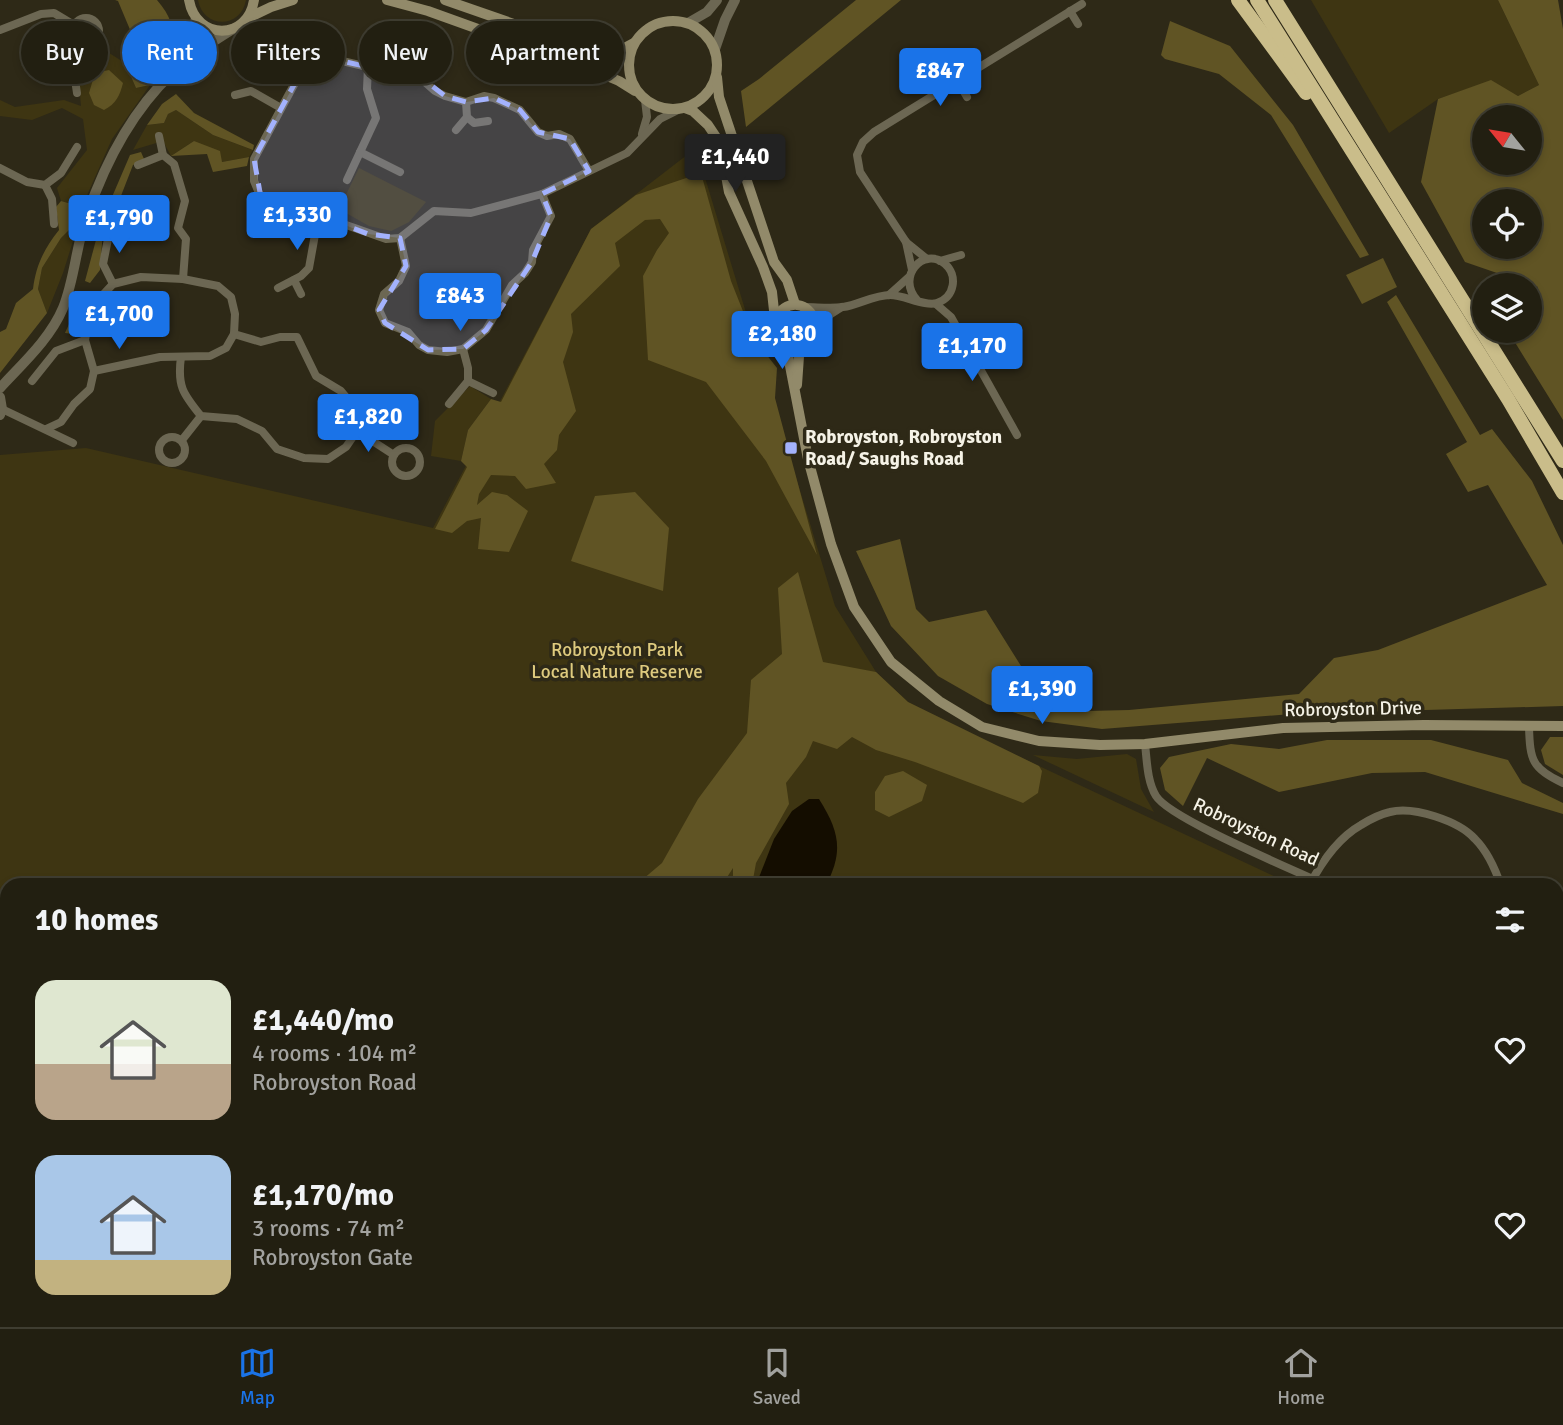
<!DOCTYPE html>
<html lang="en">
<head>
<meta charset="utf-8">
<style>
	:root { --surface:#221f11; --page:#2a271a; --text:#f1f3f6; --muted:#a2a29f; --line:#3f3d31; --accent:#1a73e8 }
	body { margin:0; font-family:Signika,sans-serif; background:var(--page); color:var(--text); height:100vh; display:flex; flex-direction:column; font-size:26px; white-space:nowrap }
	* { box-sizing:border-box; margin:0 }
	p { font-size:23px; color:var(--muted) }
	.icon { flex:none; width:38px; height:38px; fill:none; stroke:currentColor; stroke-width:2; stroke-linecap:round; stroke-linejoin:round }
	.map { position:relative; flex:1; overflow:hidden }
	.sheet { position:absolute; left:0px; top:878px; width:1564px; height:450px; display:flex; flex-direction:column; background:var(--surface); border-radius:21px 21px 0 0; box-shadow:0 4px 10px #0003,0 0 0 2px var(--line) }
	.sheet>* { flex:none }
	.banner { position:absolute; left:21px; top:21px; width:700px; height:63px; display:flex; gap:14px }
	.needle { width:46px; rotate:300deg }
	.tools { position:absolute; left:1472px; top:105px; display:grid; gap:14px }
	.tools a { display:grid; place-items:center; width:70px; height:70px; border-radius:50%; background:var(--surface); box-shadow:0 4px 10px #0003,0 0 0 2px var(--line); font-size:35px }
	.price { position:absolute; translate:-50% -60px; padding:0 16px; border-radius:7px; background:var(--accent); color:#fff; font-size:23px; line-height:46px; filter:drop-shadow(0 2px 4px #0008) }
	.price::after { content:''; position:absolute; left:50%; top:42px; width:21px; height:16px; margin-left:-10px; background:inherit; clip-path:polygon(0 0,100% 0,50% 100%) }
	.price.active { background:#222; color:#fff }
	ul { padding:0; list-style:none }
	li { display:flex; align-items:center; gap:21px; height:175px; padding:0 35px }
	li span { display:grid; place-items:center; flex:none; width:196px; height:140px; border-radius:21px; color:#555 }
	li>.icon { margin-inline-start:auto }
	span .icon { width:84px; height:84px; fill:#fffc; stroke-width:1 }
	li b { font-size:30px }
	h2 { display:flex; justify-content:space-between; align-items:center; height:84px; padding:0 35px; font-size:30px }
	.pill { padding:0 24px; border-radius:32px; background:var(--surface); box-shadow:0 4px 10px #0003,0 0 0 2px var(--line); font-size:24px; line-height:63px }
	.pill.active { background:var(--accent); color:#fff }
	.menu { display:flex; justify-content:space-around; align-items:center; height:98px; border-top:2px solid var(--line); background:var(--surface); font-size:19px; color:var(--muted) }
	.menu a { display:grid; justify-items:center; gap:4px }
	.menu .active { color:var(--accent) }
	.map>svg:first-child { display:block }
	.green { fill:#3e3512 }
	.forest { fill:#605424; fill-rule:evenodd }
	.water { fill:#140d00 }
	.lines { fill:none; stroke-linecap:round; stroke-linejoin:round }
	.minor { stroke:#6c6753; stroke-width:8 }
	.tertiary { stroke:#6c6753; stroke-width:10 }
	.secondary { stroke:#928a6a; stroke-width:10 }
	.motorway { stroke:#cabd8a; stroke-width:14 }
	.marked { fill:#a3b2fd; fill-opacity:0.2; stroke:#a3b2fd; stroke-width:5; stroke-dasharray:14 9; stroke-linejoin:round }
	.poi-dot { fill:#a3b2fd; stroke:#2e2917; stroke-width:2.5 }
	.labels { text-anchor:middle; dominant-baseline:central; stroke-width:7; stroke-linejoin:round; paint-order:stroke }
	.poi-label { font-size:19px; font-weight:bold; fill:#f5f2e6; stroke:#2e2917; text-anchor:start }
	.park-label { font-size:19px; fill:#deca7e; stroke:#2e2917 }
	.street-label { font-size:19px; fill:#f5f2e6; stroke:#2e2917 }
</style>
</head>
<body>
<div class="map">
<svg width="1563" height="1327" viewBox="0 0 1563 1327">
	<rect width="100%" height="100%" fill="#2e2917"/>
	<g class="green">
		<path d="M198 0H246C241 29 203 29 198 0Z"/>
		<path d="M1311 0H1498L1539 85 1518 96 1491 81 1438 99 1389 133Z"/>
		<path d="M98 46 125 63 136 88 150 85 112 139 88 193 63 273 47 313 38 289 42 268 61 238 71 228 79 206 61 201 57 188 87 150 83 119 62 108 32 120 0 116V100L15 107 64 100 81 106C79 83 76 60 98 46Z"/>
		<path d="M176 110 213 135 253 150 249 157 222 162 194 141 171 156 163 141 133 150 147 125 164 123 168 114Z"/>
		<path d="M696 148 835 606 876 672 908 702 958 728 1295 886H7V990L0 986V455L86 448 433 528 591 229Z"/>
		<path d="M359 168 426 202 409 222 391 231 369 226 339 209Z"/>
		<path d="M470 386 491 399 468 430 461 461 431 456 435 421Z"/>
		<path d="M1127 754 1136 759 1141 789 1154 812 1033 755 1077 759Z"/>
		<path d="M1563 1024V1172L1558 1188V1030Z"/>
		<path d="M14 1321H75L72 1327H17Z"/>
		<path d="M786 1321H1023L1020 1327H799Z"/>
		<path d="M1458 1321H1525L1524 1327H1454Z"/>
	</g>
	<g class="forest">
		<path d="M115 0H157C185 32 171 54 150 85L136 88 125 63 131 32 118 1Z"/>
		<path d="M856 0H901L746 127 741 91 759 79Z"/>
		<path d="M1498 0H1558L1563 29V420L1508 331H1530V298L1538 287 1465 262 1421 182 1438 99 1491 80 1518 96 1539 85ZM1484 117H1530V163H1484ZM1484 201H1530V247H1484Z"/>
		<path d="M1170 21 1230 46 1293 125 1369 255 1360 258 1271 115 1219 74 1165 59 1161 55Z"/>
		<path d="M109 70 123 83C120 95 116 104 104 110L94 105 89 93 95 73Z"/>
		<path d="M176 94 194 113 254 145 253 150 213 135 176 110 168 114 164 123 147 125 162 104Z"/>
		<path d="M194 141 220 151 222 162 249 157 247 166 213 172 207 154 171 156Z"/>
		<path d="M141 152 144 159 133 165 110 224 103 231 100 270 90 283 85 281 100 225 130 155Z"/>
		<path d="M701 173 731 281 754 339 777 368 775 398 817 555 766 461 706 382 648 360 643 276 657 250 669 233 660 219 645 220 615 243 620 266 571 314 573 332 563 362 576 411 559 435 557 450 544 464 556 483 526 489 515 476 491 475 479 494 477 505 492 492 507 495 528 511 509 552 478 549 481 518 467 521 452 533 435 529 467 467 461 461 468 430 491 399 501 402 591 229 636 195Z"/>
		<path d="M61 201 79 206 71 228 61 238 42 268 38 289 47 313 0 373V332L6 329 16 303 33 289C36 265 44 249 59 230L56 207Z"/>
		<path d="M1383 258 1397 287 1362 304 1346 275Z"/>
		<path d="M1396 295 1480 435 1492 429 1532 481 1563 545V706L1292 714 1102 729 1041 721 987 704 938 676 891 626 856 551 900 539 916 609 929 622 986 610 1031 682 1051 677 1088 711 1129 710 1299 694 1334 658 1378 650 1547 585 1488 485 1468 492 1446 454 1467 442 1387 302Z"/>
		<path d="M81 297 86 299 84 316 74 334 65 333Z"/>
		<path d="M635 492 669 528 663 591 571 561 595 496Z"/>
		<path d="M798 572 823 662 876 672 908 702 1039 766 1042 771 1038 793 1023 803 915 762 876 750 852 737 837 749 813 741 806 757 786 783 789 804 756 863 752 885H733V868L722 885H636L662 863 698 799 747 733 751 680 782 654 778 588Z"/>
		<path d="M1550 737H1563V775L1545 764 1541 750Z"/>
		<path d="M1327 740H1431L1508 760 1522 783 1563 803V814L1425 772 1372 773 1279 792 1207 758 1183 806 1165 790 1160 768 1169 757 1231 744 1279 749Z"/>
		<path d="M903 771 927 785 922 801 889 817 875 810V792L885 776Z"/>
	</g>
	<path class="water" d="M809 799H819C839 831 844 851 826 885H756L774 839 792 811Z"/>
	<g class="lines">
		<g class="minor">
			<path d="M1070 11 1078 24"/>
			<circle cx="86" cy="31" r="13"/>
			<path d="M0 30 41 14 54 13 74 25"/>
			<path d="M957 80 967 97"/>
			<path d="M77 93 75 80 86 44"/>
			<path d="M235 95 251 91 281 108"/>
			<path d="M466 102 467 117 474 123 488 121"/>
			<path d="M456 130 467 117"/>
			<path d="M642 134 647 117 645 100"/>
			<path d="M159 136 163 155"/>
			<path d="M360 152 400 172"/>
			<path d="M138 165 163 155 174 164 185 201 178 228 186 239 183 279"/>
			<path d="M0 168 27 182 45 185 61 173 77 147"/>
			<path d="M589 171 570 139 559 134 547 136 538 132 520 110 494 98 484 96 466 102 445 96 435 91 410 69 397 65 368 67 325 57 310 62 303 68 254 159V181L261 198 272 209 288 216 329 219 386 239 400 238 434 211 471 213 542 194 627 153 660 119 678 110"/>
			<path d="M347 180 376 118 367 89 368 67"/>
			<path d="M45 185 52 199 54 224"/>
			<path d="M110 229 103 264 113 284"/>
			<path d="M400 238 406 266 399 281 384 294 379 310 385 323 408 332 419 345 428 350 447 352 463 349 486 330 512 285 525 273 532 262 533 250 551 216 542 194"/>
			<path d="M906 242 912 270"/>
			<path d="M927 259 906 242 860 172 857 155 863 142 874 132 1082 4"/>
			<path d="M940 261 961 255"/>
			<path d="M294 280 301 294"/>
			<path d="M278 288 301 276 309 268 318 218"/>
			<path d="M889 295 909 277"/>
			<path d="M936 304 951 317 1017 435"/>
			<path d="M805 307C817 307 831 309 843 307 858 305 874 295 890 295 904 295 925 307 937 303 955 297 958 275 945 264 923 246 896 277 917 300"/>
			<path d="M814 325 842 307"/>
			<path d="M181 357C177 386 183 394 201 416L237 419 262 431 277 449 304 458 328 459 346 447 357 431 356 409 341 391 316 376 297 337H280L261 342 234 334"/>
			<path d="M94 371 85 340 87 329 99 299 113 284 141 277 183 279 218 286 231 297 235 314 234 334"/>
			<path d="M32 381 56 351 85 340"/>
			<path d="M468 381 493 393"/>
			<path d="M449 404 468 381V368L463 349"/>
			<path d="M2 409 73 443"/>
			<path d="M46 429 61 422 74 404 90 389 94 371 160 357 210 356 226 348 234 334"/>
			<path d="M357 431 394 455"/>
			<circle cx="172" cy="450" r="13"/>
			<path d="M182 440 201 416"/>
			<circle cx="406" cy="462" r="14"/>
			<path d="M1529 727C1530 760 1532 769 1563 783"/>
			<path d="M1145 744C1147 761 1147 781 1156 796 1170 819 1297 871 1328 886"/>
			<path d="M1309 886C1321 863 1338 838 1361 825 1369 820 1381 814 1390 812 1414 806 1459 821 1475 839 1488 852 1495 868 1501 886"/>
			<path d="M1558 1018 1561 1011 1560 994"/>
			<path d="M0 1070 7 1089"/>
			<path d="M0 1171 7 1161"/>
			<path d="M0 1280 7 1274"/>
			<path d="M0 1313 8 1327"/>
			<path d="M252 1321 253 1327"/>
			<path d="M474 1321 486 1327"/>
			<path d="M87 1327 91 1321"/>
			<path d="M423 1327 426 1321"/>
			<path d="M1085 1327 1089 1321"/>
			<path d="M1180 1327 1184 1321"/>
			<path d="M1301 1327 1306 1321"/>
			<path d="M1405 1327 1410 1321"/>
		</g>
		<g class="tertiary">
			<path d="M688 23 707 12 717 0"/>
			<path d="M715 49 725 20 735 0"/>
			<path d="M176 67 189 46 196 18"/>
			<path d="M0 388C22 364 50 339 63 308 75 278 76 245 87 215 105 163 132 111 172 73 190 56 212 42 233 29"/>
			<path d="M0 397 2 409 0 415"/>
		</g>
		<g class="secondary">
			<path d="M189 0C196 41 248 41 254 0"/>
			<path d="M387 0 428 11 595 71 619 81 635 91"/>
			<path d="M445 0 600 54 619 51 634 43"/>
			<path d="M248 18 271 7 293 0"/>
			<circle cx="673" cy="65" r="44"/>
			<path d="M717 77 719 97 774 262 787 280 795 304"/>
			<path d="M685 108 693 111 708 125 720 143 729 192 763 267 772 292 776 329 785 340 808 459 831 544 854 607 891 662 939 701 982 727 1039 741 1100 745 1145 744 1283 728 1424 725 1563 726"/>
			<path d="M776 318C786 300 805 301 814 318 815 337 802 345 785 340"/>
			<path d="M797 385 800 342"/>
		</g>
		<g class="motorway">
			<path d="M1238 0 1306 93"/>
			<path d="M1257 0 1508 399 1563 493"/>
			<path d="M1275 0 1563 461"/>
			<path d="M1558 1250 1563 1230"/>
			<path d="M1542 1327 1543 1321"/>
			<path d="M1559 1327 1563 1298"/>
		</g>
	</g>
	<path class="marked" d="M325 57 368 67 410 69 445 96 466 102 494 98 520 110 538 132 570 139 589 171 542 194 551 216 532 262 486 330 463 349 428 350 385 323 379 310 406 266 400 238 368 234 329 219 288 216 261 198 254 159 303 68Z"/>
	<rect class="poi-dot" x="784" y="441" width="14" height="14" rx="3.5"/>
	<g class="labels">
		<g class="poi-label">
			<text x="805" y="437">Robroyston, Robroyston<tspan x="805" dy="22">Road/ Saughs Road</tspan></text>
		</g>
		<g class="park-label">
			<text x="617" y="650">Robroyston Park<tspan x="617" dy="22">Local Nature Reserve</tspan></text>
		</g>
		<g class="street-label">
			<text transform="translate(1353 709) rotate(-1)">Robroyston Drive</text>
			<text transform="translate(1256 832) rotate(25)">Robroyston Road</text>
		</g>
	</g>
</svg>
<div class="tools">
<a><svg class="needle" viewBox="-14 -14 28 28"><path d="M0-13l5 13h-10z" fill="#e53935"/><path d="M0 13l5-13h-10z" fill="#a2a29f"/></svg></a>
<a><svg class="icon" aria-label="locate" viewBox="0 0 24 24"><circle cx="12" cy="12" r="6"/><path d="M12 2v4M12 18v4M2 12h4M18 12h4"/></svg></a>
<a><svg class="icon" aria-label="layers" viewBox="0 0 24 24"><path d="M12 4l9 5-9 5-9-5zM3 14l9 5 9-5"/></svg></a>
</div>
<b class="price" style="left:940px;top:108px">£847</b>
<b class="price active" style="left:735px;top:194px">£1,440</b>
<b class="price" style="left:297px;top:252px">£1,330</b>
<b class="price" style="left:119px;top:255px">£1,790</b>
<b class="price" style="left:460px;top:333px">£843</b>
<b class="price" style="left:119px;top:351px">£1,700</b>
<b class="price" style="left:782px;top:371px">£2,180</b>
<b class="price" style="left:972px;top:383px">£1,170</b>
<b class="price" style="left:368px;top:454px">£1,820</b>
<b class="price" style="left:1042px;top:726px">£1,390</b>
<div class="banner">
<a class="pill">Buy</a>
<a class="pill active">Rent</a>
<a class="pill">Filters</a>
<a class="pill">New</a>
<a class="pill">Apartment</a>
</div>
<section class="sheet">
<h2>10 homes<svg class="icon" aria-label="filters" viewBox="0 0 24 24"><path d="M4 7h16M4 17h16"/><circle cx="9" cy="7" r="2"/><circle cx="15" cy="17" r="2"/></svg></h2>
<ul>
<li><span style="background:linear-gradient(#dfe7d0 60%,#b9a48a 0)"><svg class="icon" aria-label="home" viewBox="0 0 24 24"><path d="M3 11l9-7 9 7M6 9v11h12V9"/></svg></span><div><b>£1,440/mo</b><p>4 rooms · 104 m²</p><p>Robroyston Road</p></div><svg class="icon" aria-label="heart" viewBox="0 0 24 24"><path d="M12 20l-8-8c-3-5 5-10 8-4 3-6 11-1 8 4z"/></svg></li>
<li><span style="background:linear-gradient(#a9c7e8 75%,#c2b280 0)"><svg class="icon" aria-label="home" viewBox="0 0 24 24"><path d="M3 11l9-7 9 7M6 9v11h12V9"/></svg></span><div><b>£1,170/mo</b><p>3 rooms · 74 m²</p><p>Robroyston Gate</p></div><svg class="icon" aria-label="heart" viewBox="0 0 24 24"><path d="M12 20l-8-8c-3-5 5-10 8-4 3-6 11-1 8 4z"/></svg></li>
</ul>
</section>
</div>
<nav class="menu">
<a class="active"><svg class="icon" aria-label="map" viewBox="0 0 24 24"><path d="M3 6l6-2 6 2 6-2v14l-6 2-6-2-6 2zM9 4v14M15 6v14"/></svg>Map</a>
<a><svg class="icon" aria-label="saved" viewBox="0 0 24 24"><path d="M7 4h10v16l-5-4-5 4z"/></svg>Saved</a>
<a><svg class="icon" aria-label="home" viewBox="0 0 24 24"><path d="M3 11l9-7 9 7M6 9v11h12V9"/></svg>Home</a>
</nav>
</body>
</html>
